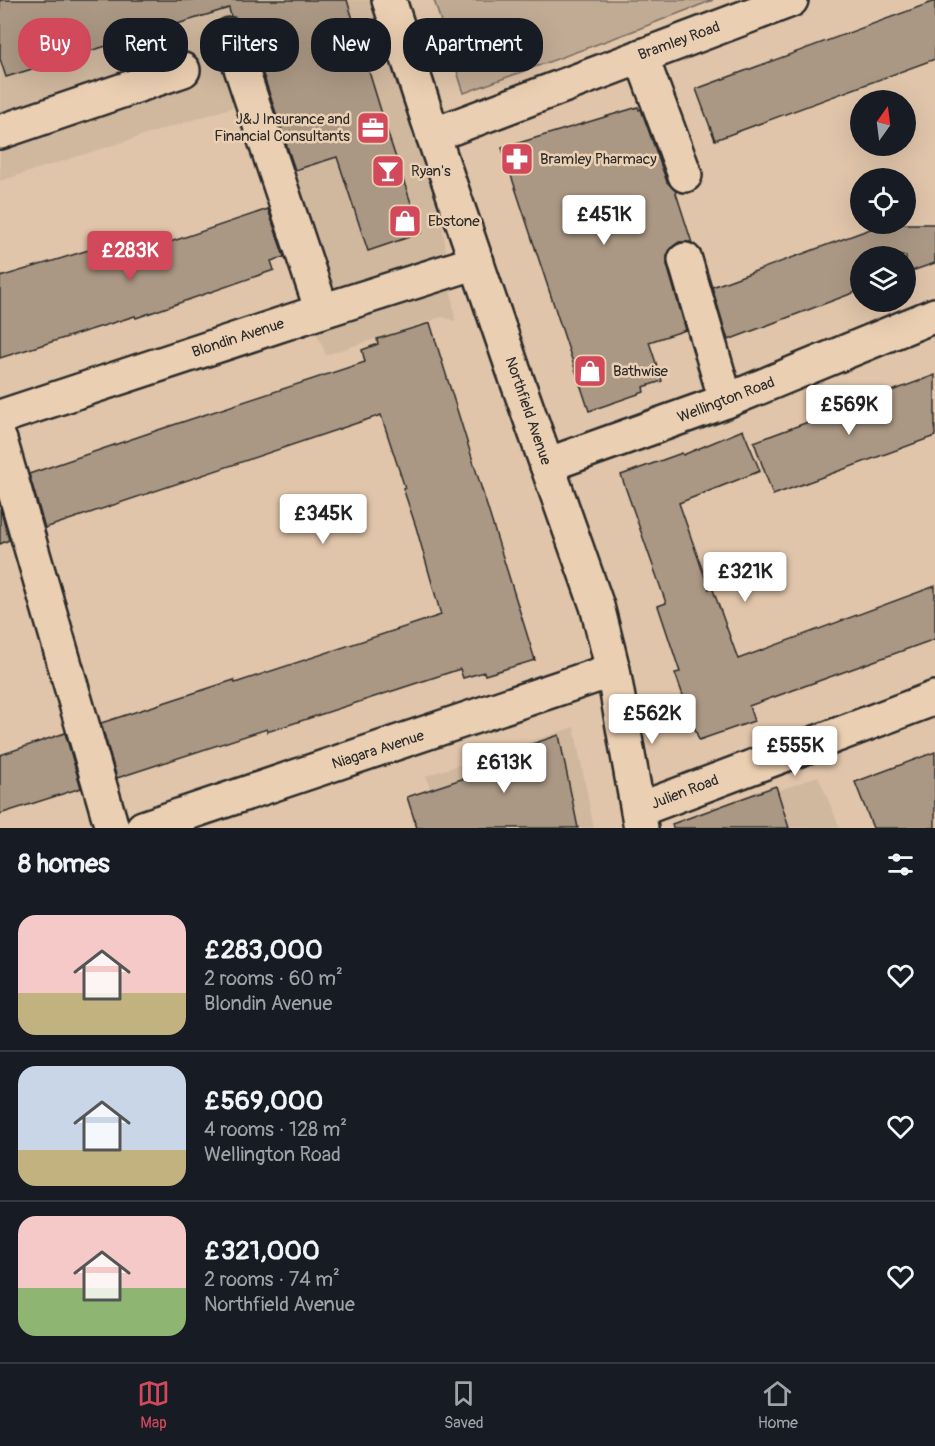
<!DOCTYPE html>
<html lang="en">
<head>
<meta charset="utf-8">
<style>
	:root { --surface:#171b24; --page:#20242c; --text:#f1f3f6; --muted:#9ea1a6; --line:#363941; --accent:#d1495b }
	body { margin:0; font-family:Pangolin,sans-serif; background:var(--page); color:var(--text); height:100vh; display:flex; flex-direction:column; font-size:22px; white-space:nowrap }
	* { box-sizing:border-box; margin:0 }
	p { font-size:20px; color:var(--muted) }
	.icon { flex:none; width:33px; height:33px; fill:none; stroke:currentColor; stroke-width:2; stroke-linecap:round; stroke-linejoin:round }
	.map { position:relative; height:828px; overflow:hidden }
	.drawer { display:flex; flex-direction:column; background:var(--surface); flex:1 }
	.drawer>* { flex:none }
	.banner { position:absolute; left:18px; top:18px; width:600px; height:54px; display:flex; gap:12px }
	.needle { width:39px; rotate:14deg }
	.tools { position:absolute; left:850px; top:90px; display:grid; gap:12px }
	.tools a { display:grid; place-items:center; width:66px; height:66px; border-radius:50%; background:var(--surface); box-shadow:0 6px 24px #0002; font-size:30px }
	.price { position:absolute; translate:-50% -51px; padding:0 14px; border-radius:6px; background:#fff; color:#222; font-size:20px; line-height:39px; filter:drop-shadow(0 2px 3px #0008) }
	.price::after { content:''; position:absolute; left:50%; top:36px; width:18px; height:14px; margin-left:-9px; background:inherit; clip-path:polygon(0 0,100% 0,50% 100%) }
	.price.selected { background:var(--accent); color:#fff }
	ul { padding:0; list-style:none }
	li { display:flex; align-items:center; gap:18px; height:150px; padding:0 18px }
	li+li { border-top:2px solid var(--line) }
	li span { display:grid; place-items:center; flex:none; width:168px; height:120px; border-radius:18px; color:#555 }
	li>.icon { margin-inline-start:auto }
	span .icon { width:72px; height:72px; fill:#fffc; stroke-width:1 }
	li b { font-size:26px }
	h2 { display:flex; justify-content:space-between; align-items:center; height:72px; padding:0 18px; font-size:26px }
	.chip { padding:0 21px; border-radius:24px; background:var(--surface); box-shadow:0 6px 24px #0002; font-size:21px; line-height:54px }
	.chip.selected { background:var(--accent); color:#fff }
	.tabs { display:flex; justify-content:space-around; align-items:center; height:84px; border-top:2px solid var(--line); background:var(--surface); font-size:16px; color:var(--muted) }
	.tabs a { display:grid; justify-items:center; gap:3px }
	.tabs .selected { color:var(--accent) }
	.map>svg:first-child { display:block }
	.built { fill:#d0b89f }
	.green { fill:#c1ab95; stroke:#766b60; stroke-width:1.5 }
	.building { fill:#ab9884; stroke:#2b2b2b; stroke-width:1.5 }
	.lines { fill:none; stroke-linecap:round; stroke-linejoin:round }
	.minor-casing { stroke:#2b2b2b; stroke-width:38 }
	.major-casing { stroke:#2b2b2b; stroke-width:38 }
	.minor { stroke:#ebcfb2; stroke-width:33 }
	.major { stroke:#ebcfb2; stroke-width:33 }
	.labels { text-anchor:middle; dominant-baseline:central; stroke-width:5; stroke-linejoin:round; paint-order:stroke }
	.street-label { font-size:15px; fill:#2b2b2b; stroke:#ebcfb2 }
	.poi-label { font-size:15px; fill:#2b2b2b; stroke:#ebcfb2; text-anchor:start }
</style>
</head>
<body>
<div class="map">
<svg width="935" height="828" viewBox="0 0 935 828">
	<rect width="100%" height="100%" fill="#e0c5aa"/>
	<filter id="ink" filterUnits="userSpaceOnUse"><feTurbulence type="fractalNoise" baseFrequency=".0167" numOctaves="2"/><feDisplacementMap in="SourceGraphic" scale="12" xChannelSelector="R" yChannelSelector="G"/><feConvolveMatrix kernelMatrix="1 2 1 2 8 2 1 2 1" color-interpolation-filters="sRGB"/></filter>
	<g filter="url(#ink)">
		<g class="built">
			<path d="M0 0H388L431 135 455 321 442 317 326 355 296 284 237 106 0 181Z"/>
			<path d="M574 727 594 828H442L426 776Z"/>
			<path d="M818 776 840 828H683V826Z"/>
		</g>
		<path class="green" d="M434 0H713L633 31 464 93Z"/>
		<g class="building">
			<path d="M0 0H347L390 140 421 233 368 251 337 157 295 170 248 29 242 21 231 17 229 8 6 77 0 59Z"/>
			<path d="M935 1V59L715 140 696 89Z"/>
			<path d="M638 107 639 110 641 109 667 182 675 190 692 243 689 242H679L671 248 667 256V265L686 330 649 342 662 381 643 387 644 392 589 411 502 148Z"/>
			<path d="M268 209 284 257 271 261 274 270 136 318 135 316 0 358V277L102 246 108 263Z"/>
			<path d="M884 224H935V263L906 273V256H861V290L728 340 712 287Z"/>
			<path d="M430 323 535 660 485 675 484 672 463 678 460 669 267 732V729L117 778 101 723 234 680 235 683 441 615 416 527 403 488H405L381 415 45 528 29 474 161 429 365 362 362 350 378 344 377 339Z"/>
			<path d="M935 375V436L773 495 754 442Z"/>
			<path d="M743 430 760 471 679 503 709 589 712 587 738 659 935 586V639L749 706 754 721 699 740 675 673 680 672 658 606 666 603 621 475 682 453 683 455Z"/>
			<path d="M0 508 9 540 0 544Z"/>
			<path d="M65 733 81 788 0 814V755Z"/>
			<path d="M559 735 578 828H417L407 797 474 775 470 765Z"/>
			<path d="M935 752V828H873L855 782Z"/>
			<path d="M776 786 789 828H673L672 824Z"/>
		</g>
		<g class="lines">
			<g class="minor-casing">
				<g id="minor">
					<path d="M230 35 322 311"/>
					<path d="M641 56 685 175"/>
					<path d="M0 132 183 70"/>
					<path d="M433 135 791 0"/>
					<path d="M685 260 726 401"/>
					<path d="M0 417 322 311 477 262"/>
					<path d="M0 440 112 828"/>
					<path d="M547 465 726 401 935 315"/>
					<path d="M638 810 935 698"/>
					<path d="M143 828 613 670"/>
				</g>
			</g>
			<g class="major-casing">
				<path id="major" d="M389 0 433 135 513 369 597 606 613 670 641 828"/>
			</g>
			<use href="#minor" class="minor"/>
			<use href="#major" class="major"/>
		</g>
	</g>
	<defs>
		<g id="office-square" transform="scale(1.725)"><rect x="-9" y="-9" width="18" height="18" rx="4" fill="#d1495b" stroke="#ebcfb2"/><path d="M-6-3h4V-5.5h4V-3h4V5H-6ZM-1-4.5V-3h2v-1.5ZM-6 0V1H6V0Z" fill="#fff"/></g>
		<g id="pharmacy-square" transform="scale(1.725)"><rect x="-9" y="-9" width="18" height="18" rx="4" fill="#d1495b" stroke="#ebcfb2"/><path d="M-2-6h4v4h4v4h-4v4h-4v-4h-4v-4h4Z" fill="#fff"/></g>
		<g id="bar-square" transform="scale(1.725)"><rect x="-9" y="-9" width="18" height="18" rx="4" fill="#d1495b" stroke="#ebcfb2"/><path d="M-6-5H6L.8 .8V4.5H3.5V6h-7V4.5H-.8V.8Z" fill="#fff"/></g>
		<g id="shop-square" transform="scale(1.725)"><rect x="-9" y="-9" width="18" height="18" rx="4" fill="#d1495b" stroke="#ebcfb2"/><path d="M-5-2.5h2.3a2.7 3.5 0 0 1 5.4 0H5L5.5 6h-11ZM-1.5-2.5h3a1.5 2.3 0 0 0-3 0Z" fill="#fff"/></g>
	</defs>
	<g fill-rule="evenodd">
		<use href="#office-square" x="373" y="128"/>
		<use href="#pharmacy-square" x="517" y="159"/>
		<use href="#bar-square" x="388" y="171"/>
		<use href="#shop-square" x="405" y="221"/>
		<use href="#shop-square" x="590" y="371"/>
	</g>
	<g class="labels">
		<g class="street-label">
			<text transform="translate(679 41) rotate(-20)">Bramley Road</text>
			<text transform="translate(238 338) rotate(-18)">Blondin Avenue</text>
			<text transform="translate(726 400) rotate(-21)">Wellington Road</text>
			<text transform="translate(528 411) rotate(71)">Northfield Avenue</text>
			<text transform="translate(378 750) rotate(-18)">Niagara Avenue</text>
			<text transform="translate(685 792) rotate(-21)">Julien Road</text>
		</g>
		<g class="poi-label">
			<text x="350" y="119" text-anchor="end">J&amp;J Insurance and<tspan x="350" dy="17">Financial Consultants</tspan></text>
			<text x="540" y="159">Bramley Pharmacy</text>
			<text x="411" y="171">Ryan's</text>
			<text x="428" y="221">Ebstone</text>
			<text x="613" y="371">Bathwise</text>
		</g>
	</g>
</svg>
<div class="tools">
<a><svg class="needle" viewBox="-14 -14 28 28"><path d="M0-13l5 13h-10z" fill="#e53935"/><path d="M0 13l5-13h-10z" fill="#9ea1a6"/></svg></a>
<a><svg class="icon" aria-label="locate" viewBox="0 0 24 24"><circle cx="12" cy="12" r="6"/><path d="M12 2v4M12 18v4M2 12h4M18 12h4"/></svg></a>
<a><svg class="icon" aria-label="layers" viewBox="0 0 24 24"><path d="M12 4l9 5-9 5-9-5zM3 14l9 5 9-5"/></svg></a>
</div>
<b class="price" style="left:604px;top:246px">£451K</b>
<b class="price selected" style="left:130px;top:282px">£283K</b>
<b class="price" style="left:849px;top:436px">£569K</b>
<b class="price" style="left:323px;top:545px">£345K</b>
<b class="price" style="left:745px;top:603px">£321K</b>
<b class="price" style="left:652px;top:745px">£562K</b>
<b class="price" style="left:795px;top:777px">£555K</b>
<b class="price" style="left:504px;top:794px">£613K</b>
<div class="banner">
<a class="chip selected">Buy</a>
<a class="chip">Rent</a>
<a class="chip">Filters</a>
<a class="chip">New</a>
<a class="chip">Apartment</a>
</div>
</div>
<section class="drawer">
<h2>8 homes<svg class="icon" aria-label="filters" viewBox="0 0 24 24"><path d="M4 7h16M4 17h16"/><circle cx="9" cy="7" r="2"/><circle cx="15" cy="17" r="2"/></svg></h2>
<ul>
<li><span style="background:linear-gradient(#f6c9c9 65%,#c2b280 0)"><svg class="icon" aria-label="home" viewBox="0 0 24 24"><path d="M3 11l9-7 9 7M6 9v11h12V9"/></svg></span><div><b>£283,000</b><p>2 rooms · 60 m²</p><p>Blondin Avenue</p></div><svg class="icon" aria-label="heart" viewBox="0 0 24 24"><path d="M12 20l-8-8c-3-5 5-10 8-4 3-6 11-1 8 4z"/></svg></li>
<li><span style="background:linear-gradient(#c9d6e8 70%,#c2b280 0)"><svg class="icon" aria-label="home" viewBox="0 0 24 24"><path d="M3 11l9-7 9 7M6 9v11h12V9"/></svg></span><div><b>£569,000</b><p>4 rooms · 128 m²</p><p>Wellington Road</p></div><svg class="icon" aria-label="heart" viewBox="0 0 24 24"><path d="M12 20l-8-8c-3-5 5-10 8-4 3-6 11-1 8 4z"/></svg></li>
<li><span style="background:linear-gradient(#f6c9c9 60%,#8fb573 0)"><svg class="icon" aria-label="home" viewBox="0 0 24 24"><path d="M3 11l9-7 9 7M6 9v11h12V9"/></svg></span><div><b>£321,000</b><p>2 rooms · 74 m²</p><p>Northfield Avenue</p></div><svg class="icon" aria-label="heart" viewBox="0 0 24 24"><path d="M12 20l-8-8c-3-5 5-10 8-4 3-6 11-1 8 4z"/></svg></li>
</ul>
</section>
<nav class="tabs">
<a class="selected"><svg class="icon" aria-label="map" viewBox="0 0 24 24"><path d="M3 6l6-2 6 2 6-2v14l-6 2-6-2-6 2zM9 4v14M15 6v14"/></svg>Map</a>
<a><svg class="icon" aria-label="saved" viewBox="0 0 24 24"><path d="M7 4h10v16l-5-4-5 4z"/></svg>Saved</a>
<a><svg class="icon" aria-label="home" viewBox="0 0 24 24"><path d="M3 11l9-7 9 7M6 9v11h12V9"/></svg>Home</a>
</nav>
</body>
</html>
